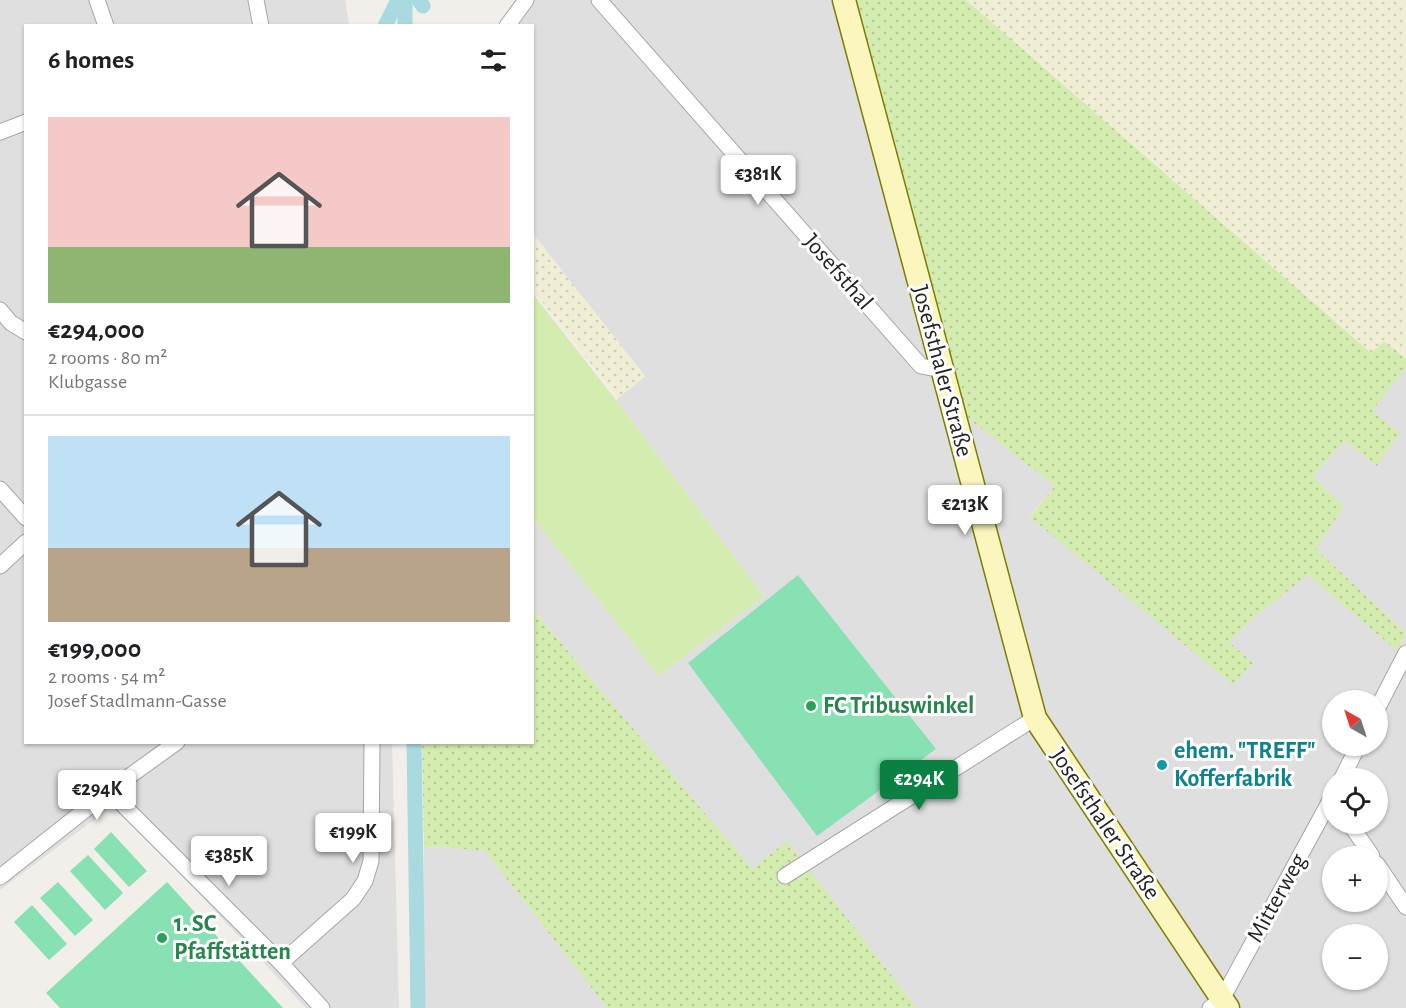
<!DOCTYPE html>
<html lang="en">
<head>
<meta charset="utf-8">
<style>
	:root { --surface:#fff; --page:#f6f6f6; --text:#202124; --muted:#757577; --line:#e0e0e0; --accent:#0b8043 }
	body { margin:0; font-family:"Alegreya Sans",sans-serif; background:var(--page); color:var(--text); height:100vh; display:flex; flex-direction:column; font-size:22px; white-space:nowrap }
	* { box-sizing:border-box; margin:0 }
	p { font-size:20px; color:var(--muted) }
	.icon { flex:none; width:33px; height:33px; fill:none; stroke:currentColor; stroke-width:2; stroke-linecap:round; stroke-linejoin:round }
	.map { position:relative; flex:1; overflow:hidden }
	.details { position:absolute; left:24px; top:24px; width:510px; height:720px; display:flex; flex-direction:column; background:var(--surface); border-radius:0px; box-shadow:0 2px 4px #0004 }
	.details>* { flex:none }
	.needle { width:39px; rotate:321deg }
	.controls { position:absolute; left:1322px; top:690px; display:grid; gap:12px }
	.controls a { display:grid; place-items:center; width:66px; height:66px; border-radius:50%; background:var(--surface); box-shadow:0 2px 4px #0004; font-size:30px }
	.price { position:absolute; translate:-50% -51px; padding:0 14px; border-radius:6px; background:#fff; color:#222; font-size:20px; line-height:39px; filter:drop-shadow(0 2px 3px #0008) }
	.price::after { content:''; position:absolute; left:50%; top:36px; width:18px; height:14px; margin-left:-9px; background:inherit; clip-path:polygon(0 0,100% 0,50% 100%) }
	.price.selected { background:var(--accent); color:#fff }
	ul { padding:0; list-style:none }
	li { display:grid; align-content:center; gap:12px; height:318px; padding:0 24px }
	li+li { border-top:2px solid var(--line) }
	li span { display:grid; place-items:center; height:186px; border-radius:0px; color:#555 }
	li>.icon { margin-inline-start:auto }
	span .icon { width:108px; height:108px; fill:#fffc; stroke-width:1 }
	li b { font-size:26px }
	h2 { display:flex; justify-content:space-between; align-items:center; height:72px; padding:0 24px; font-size:26px }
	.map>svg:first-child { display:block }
	.residential { fill:#e0dfdf; fill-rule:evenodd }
	.farmland { fill:url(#farmland-dots) }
	.grass { fill:url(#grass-dots) }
	.garden { fill:#d4ecaf }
	.pitch { fill:#87e1b3 }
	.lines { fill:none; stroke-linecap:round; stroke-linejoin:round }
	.canal { stroke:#a9dae0; stroke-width:15 }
	.street-casing { stroke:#a6a6a6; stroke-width:17 }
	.secondary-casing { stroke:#7e7d04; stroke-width:25 }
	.street { stroke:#fff; stroke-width:15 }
	.secondary { stroke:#fbf6be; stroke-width:22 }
	.leisure-dot { fill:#2e9e5b; stroke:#fff; stroke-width:2 }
	.culture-dot { fill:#0f9aa8; stroke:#fff; stroke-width:2 }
	.labels { text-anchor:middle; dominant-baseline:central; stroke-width:6; stroke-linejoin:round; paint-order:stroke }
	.street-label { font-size:24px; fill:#222; stroke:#fff }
	.leisure-label { font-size:24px; font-weight:bold; fill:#27864d; stroke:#fff; text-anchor:start }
	.culture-label { font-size:24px; font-weight:bold; fill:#0d838f; stroke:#fff; text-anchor:start }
</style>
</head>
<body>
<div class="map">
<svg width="1406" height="1008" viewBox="0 0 1406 1008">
	<defs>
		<pattern id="farmland-dots" width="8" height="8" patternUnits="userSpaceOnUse" patternTransform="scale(1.5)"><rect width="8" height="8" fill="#f0efd5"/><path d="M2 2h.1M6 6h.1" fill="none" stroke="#cecdb7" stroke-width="1.8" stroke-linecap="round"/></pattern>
		<pattern id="grass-dots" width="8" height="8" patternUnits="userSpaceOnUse" patternTransform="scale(1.5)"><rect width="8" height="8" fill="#d4ecaf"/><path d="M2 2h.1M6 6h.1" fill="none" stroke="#b6ca96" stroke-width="1.8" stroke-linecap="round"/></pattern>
	</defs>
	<rect width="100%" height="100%" fill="#f2eee9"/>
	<g class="residential">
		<path d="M0 0H345L349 25 26 26V742L392 743 399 1008H306L115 804 0 890Z"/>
		<path d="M530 0H833L936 393 1055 486 1030 516 1228 642 1253 618 1308 574 1396 650 1406 634V1008H917L787 842 752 870 533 610V518L659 676 764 596 616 400 645 376 533 234 532 26H513ZM1332 700H1377V746H1332ZM1332 778H1377V824H1332ZM1332 856H1377V902H1332ZM1332 934H1377V980H1332Z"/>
		<path d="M1406 368V633L1316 549 1313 476 1344 441 1377 466 1371 411Z"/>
		<path d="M438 847 485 851 607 1008H422L424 848Z"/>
	</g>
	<g class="farmland">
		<path d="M966 0H1406V359L1384 341 1371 353Z"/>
		<path d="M533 234 645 376 618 398 533 290Z"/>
	</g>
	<g class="grass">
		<path d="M852 0H966L1371 353 1384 341 1406 359V368L1372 411 1400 433 1377 466 1344 441 1313 476 1344 506 1316 549 1406 633 1397 651 1308 575 1253 618 1229 642 1253 663 1233 685 1030 517 1055 486 965 416Z"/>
		<path d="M533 610 752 869 787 841 917 1008H607L485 851 438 847 424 848 422 743 532 742Z"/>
	</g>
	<path class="garden" d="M533 294 616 400 764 596 659 676 533 518Z"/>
	<g class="pitch">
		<path d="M798 575 936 749 817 836 688 663Z"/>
		<path d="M111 832 147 871 129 887 94 849Z"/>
		<path d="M88 855 123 893 105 910 70 871Z"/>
		<path d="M58 882 93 920 75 936 40 898Z"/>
		<path d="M167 882 283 1008H60L46 993Z"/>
		<path d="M32 905 67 944 49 960 14 922Z"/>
	</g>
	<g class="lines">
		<g class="canal">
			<path d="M405 0V26"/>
			<path d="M419 0 423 6"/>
			<path d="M385 26 398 0"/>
			<path d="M414 742 418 1008"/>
		</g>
		<g class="street-casing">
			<g id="street">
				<path d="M97 0 106 26"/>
				<path d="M256 0 261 26"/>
				<path d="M599 0 921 366 942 370"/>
				<path d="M507 26 526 0"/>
				<path d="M0 132 26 122"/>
				<path d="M0 310 11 323 26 332"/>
				<path d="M0 489 26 518"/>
				<path d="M0 566 26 542"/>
				<path d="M1377 709 1406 653"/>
				<path d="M1342 778 1358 746"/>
				<path d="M109 791 281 963 322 1008"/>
				<path d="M1350 824 1372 856"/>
				<path d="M1377 864 1406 907"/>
				<path d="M785 876 1035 718"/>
				<path d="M0 877 109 791 177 742"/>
				<path d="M281 963 353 899 365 881 371 861 372 742"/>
				<path d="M1210 1008 1222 999 1332 797"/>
			</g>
		</g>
		<g class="secondary-casing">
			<path id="secondary" d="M844 0 1035 718 1228 1008"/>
		</g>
		<use href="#street" class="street"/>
		<use href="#secondary" class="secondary"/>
	</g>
	<g class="leisure-dot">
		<circle cx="811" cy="706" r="6"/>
		<circle cx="162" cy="938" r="6"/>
	</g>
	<circle class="culture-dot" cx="1162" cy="765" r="6"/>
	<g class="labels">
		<g class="street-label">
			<text transform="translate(838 272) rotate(49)">Josefsthal</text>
			<text transform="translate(942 371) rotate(75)">Josefsthaler Straße</text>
			<text transform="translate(1105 824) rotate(56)">Josefsthaler Straße</text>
			<text transform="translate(1277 898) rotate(-61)">Mitterweg</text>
		</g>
		<g class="leisure-label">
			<text x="823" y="706">FC Tribuswinkel</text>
			<text x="174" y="924">1. SC<tspan x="174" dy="28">Pfaffstätten</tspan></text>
		</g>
		<g class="culture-label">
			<text x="1174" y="751">ehem. "TREFF"<tspan x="1174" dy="28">Kofferfabrik</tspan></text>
		</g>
	</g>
</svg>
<div class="controls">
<a><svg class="needle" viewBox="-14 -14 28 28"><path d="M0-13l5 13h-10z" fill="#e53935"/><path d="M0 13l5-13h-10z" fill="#757577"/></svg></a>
<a><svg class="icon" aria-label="locate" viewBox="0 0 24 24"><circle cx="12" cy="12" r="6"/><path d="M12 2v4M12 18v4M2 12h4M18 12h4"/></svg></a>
<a>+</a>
<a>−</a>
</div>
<b class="price" style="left:758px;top:206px">€381K</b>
<b class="price" style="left:965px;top:536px">€213K</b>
<b class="price selected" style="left:919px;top:811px">€294K</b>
<b class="price" style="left:97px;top:821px">€294K</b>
<b class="price" style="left:353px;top:864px">€199K</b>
<b class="price" style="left:229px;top:887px">€385K</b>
<section class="details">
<h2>6 homes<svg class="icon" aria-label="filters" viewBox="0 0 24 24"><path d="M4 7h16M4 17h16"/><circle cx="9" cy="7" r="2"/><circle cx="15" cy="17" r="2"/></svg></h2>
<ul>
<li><span style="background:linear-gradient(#f6c9c9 70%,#8fb573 0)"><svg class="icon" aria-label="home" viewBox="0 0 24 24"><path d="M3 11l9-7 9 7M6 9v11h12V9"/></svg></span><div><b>€294,000</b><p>2 rooms · 80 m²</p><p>Klubgasse</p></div></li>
<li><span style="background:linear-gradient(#bfe0f5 60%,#b9a48a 0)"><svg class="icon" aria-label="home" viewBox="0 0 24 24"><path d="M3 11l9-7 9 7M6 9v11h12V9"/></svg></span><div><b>€199,000</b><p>2 rooms · 54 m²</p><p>Josef Stadlmann-Gasse</p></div></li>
</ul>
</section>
</div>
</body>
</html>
